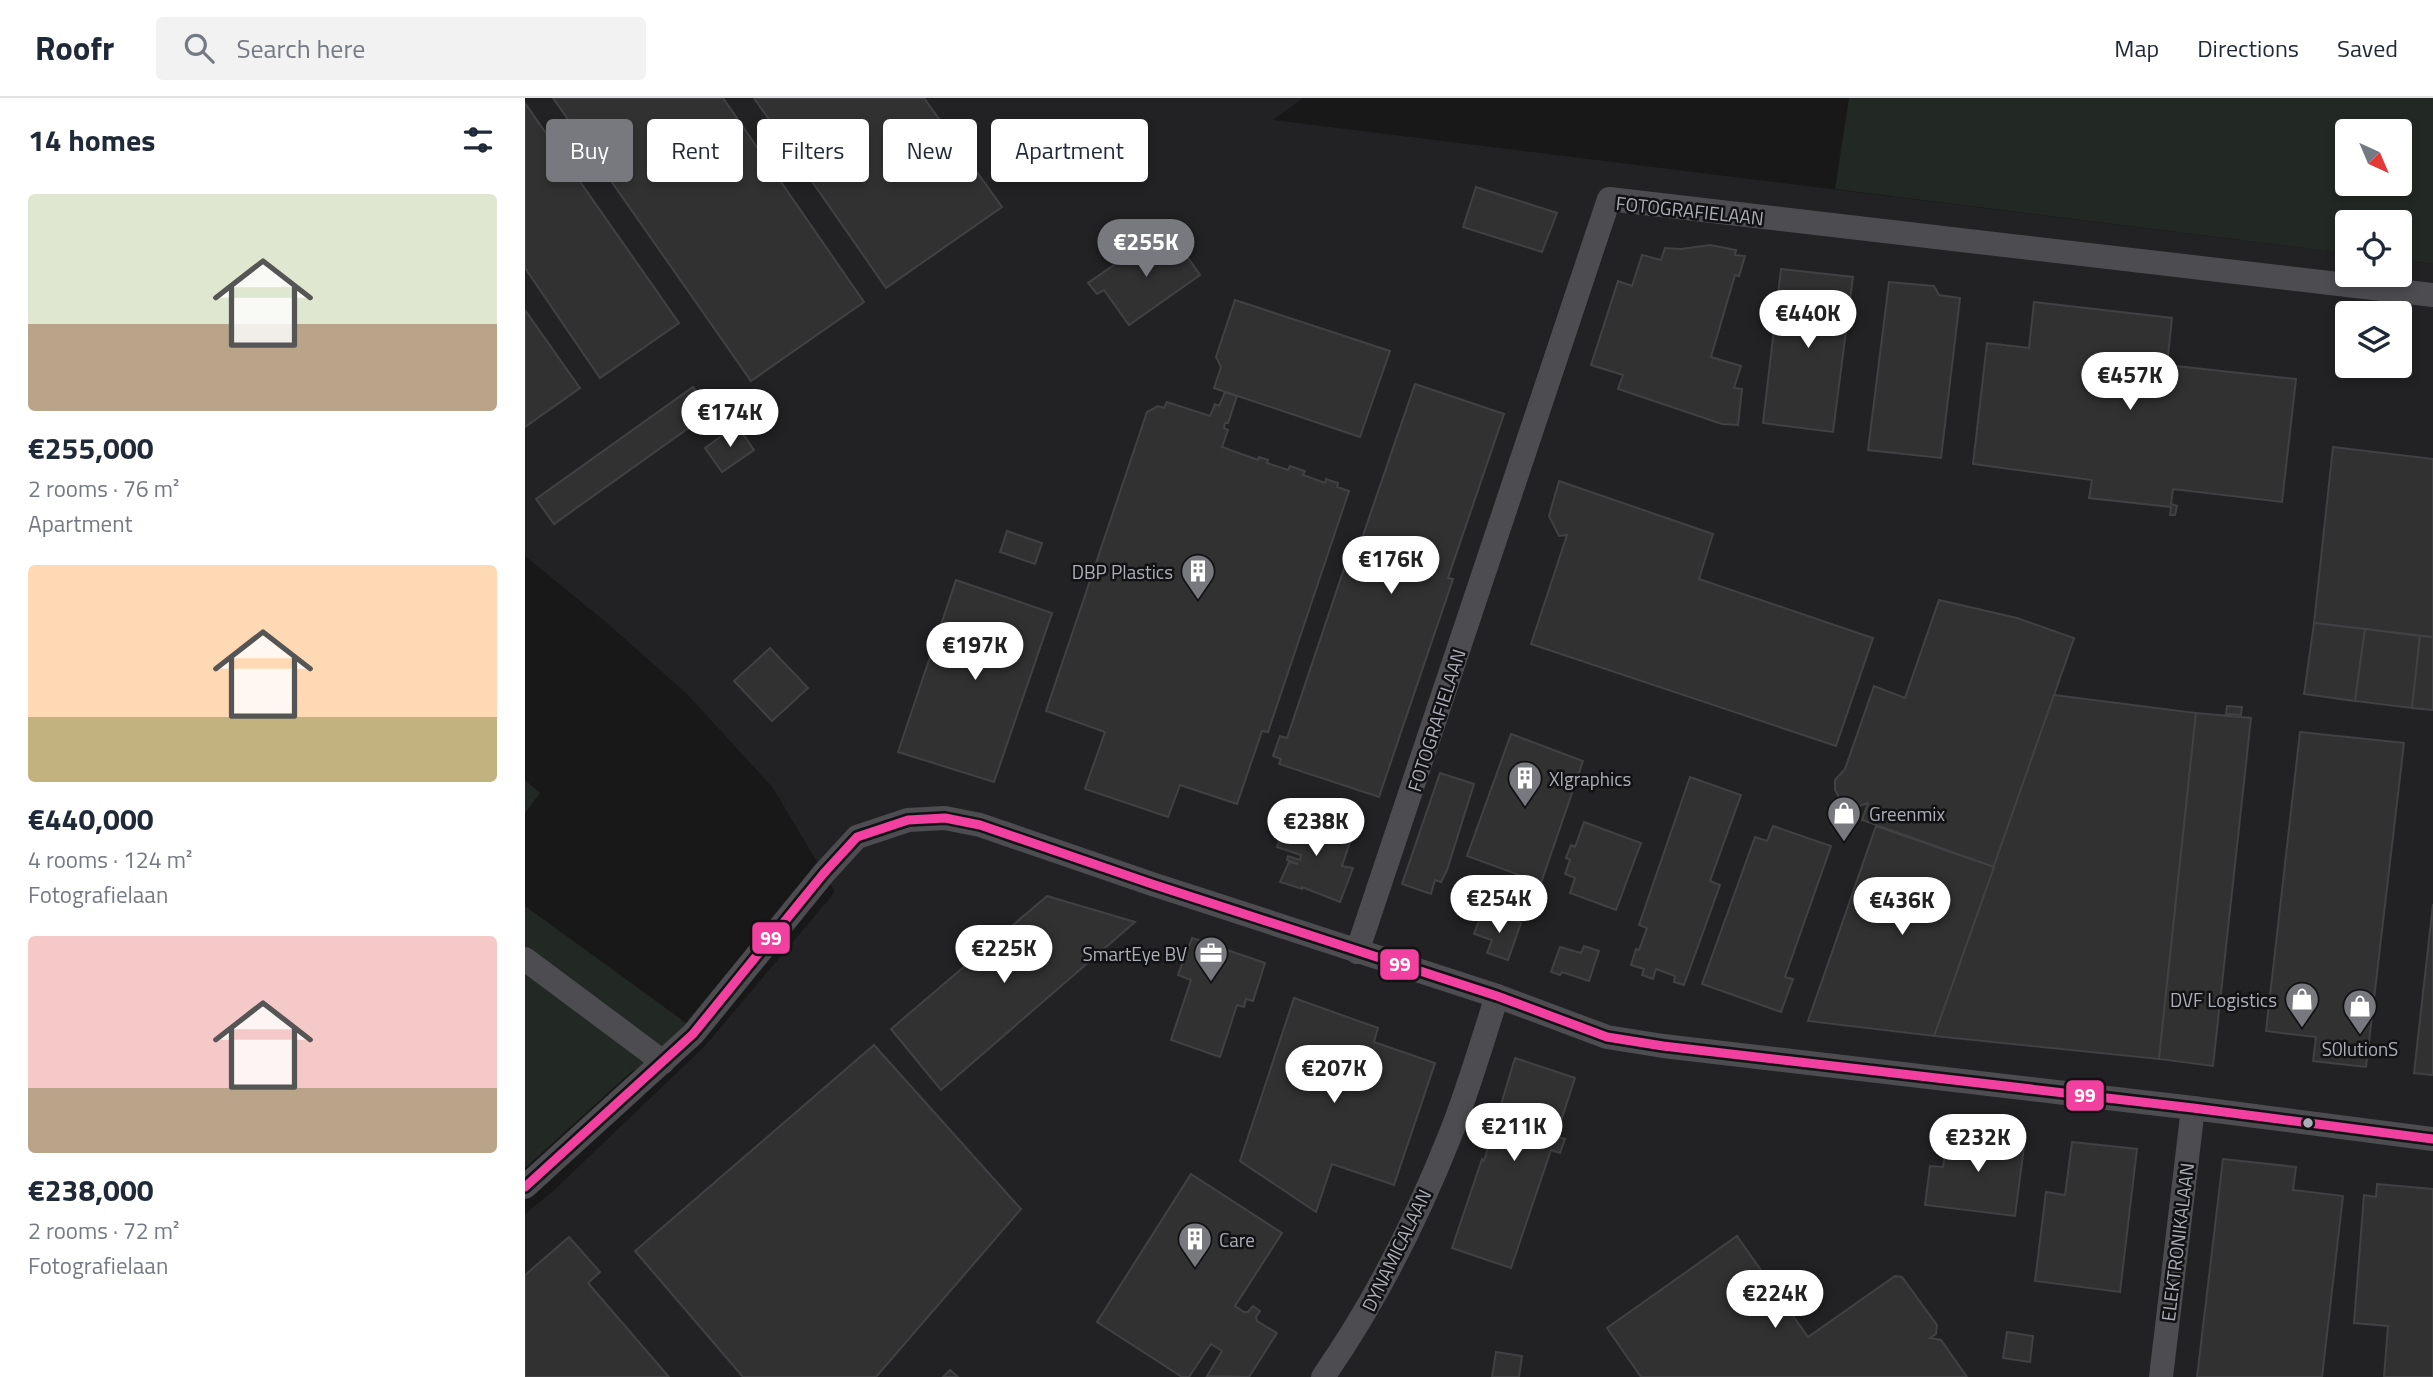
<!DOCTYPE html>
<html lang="en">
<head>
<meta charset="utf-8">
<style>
	:root { --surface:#fff; --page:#f2f2f3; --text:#1f2937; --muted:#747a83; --line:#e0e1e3; --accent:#78797f }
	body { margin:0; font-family:"Titillium Web",sans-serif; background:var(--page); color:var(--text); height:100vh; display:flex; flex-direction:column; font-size:26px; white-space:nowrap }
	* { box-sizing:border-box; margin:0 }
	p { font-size:23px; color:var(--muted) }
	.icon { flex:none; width:38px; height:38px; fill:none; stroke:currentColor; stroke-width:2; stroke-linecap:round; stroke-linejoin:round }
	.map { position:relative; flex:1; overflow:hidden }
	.side { display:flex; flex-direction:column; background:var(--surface); width:525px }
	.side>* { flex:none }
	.hud { position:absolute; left:21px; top:21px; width:665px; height:63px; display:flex; gap:14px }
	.needle { width:46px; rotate:136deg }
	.controls { position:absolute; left:1810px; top:21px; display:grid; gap:14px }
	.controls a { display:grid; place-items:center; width:77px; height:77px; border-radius:7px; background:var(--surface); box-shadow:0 4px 10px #0003; font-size:35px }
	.price { position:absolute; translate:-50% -60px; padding:0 16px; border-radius:24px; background:#fff; color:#222; font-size:23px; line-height:46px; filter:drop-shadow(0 2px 4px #0008) }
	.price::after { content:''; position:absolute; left:50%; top:42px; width:21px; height:16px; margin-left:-10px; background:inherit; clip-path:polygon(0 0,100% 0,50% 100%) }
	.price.on { background:var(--accent); color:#fff }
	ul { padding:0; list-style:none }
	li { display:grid; align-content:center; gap:14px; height:371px; padding:0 28px }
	li span { display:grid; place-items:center; height:217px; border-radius:7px; color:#555 }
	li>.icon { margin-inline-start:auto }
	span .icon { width:126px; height:126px; fill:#fffc; stroke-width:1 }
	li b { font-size:30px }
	h2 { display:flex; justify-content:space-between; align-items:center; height:84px; padding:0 28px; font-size:30px }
	.pill { padding:0 24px; border-radius:7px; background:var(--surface); box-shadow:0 4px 10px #0003; font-size:24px; line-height:63px }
	.pill.on { background:var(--accent); color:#fff }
	header { display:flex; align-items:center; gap:42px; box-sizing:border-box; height:98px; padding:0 35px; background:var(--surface); border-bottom:2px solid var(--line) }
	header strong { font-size:33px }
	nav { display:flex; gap:38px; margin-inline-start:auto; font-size:24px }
	.search { width:490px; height:63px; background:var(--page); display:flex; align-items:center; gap:18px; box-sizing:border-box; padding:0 24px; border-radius:7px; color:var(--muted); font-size:26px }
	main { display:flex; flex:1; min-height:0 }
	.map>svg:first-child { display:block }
	.built { fill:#222224; fill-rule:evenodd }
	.green { fill:#222823; fill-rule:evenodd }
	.building { fill:#313132; stroke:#414144; stroke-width:2 }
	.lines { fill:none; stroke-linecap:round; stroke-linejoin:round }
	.minor { stroke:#4d4d51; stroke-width:24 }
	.bus-1-casing { stroke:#121214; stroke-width:14 }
	.bus-1 { stroke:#f240a1; stroke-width:9 }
	.bus-dot { fill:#abadb7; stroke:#121214; stroke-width:2.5 }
	.labels { text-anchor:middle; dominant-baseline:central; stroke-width:5; stroke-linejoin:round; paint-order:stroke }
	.street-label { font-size:19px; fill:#abadb7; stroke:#121214 }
	.poi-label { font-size:19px; fill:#abadb7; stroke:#121214; text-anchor:end }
	.line-badge { stroke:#121214; stroke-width:2.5 }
	.badge-label { font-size:19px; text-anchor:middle; font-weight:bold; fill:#fff }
</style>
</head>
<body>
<header>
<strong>Roofr</strong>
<div class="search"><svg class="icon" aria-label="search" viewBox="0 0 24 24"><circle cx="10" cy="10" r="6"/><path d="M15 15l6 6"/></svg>Search here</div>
<nav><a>Map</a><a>Directions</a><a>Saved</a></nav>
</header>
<main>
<section class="side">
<h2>14 homes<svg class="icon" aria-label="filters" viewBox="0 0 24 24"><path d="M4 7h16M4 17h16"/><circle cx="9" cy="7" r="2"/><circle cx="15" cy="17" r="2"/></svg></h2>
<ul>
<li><span style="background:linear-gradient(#dfe7d0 60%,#b9a48a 0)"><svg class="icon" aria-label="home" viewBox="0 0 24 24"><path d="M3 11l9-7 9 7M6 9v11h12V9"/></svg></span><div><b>€255,000</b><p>2 rooms · 76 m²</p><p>Apartment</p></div></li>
<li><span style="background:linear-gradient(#ffd9b3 70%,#c2b280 0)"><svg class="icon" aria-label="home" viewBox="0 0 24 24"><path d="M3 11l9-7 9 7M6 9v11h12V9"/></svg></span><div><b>€440,000</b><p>4 rooms · 124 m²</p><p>Fotografielaan</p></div></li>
<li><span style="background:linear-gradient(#f6c9c9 70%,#b9a48a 0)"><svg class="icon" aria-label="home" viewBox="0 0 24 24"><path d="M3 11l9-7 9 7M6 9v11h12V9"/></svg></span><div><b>€238,000</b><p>2 rooms · 72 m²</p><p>Fotografielaan</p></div></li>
</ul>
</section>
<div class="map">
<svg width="1908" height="1279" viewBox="0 0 1908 1279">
	<rect width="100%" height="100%" fill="#181818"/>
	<path class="built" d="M0 0H778L748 22 1822 155V177H1874V161L1908 166V1279H0V1116L28 1093 180 948 310 794 248 690 163 597 82 525 0 458ZM1822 215H1874V268H1822Z"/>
	<g class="green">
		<path d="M1324 0H1908V166L1874 161V124H1822V155L1310 91ZM1822 33H1874V86H1822Z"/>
		<path d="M0 682 15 695 0 715Z"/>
		<path d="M0 808 164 927 138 964 107 973 0 1070Z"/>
	</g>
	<g class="building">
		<path d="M28 0H198L339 204 226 283Z"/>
		<path d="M229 0H399L477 109 361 190Z"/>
		<path d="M0 5 154 225 75 280 0 170Z"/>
		<path d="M951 89 1032 115 1017 154 938 129Z"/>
		<path d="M646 135 675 177 604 227 579 192 572 196 563 185 609 153 615 161 617 159 615 157Z"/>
		<path d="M1185 147 1211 152 1210 157 1220 158 1214 178 1210 177 1186 259 1216 268 1209 290 1217 291 1213 327 1197 326 1093 291 1098 277 1066 267 1093 183 1107 188 1117 157 1136 162 1140 150 1156 151Z"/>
		<path d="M1256 171 1328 179 1308 334 1238 325Z"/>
		<path d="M1364 184 1409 188 1414 197 1435 200 1416 360 1343 352Z"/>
		<path d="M710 202 865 253 835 339 689 290 696 269 691 259Z"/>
		<path d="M1509 204 1647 220 1642 267 1771 281 1757 404 1648 391 1646 406 1652 408 1650 417H1645L1646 409 1564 400 1567 382 1448 366 1462 245 1504 250Z"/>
		<path d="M0 212 55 290 0 329Z"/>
		<path d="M890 286 979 316 923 480 928 481 854 699 754 666 756 661 748 658 755 638 762 640 827 447 834 449Z"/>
		<path d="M168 289 186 314 29 426 11 401Z"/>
		<path d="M700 294 712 298 703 325H700L699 330 703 332 697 349 733 362 734 359 743 362 742 365 763 372 765 368 780 373 778 377 800 385 801 381 813 385 812 389 824 393 743 634 737 633 712 706 655 687 643 719 560 691 580 634 521 613 622 314 633 308 639 310 642 304 685 318 690 306 694 308Z"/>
		<path d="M212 327 229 352 197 374 180 350Z"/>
		<path d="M1808 349 1908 361V539L1789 525Z"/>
		<path d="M1034 383 1188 436 1174 481 1348 540 1311 648 1006 546 1042 437 1034 438 1024 418Z"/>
		<path d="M482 433 517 445 510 466 475 454Z"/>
		<path d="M431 482 527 515 469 684 373 654Z"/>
		<path d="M1414 502 1492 520 1549 540 1469 769 1337 722 1343 705 1332 709 1322 708 1317 705 1310 692V682L1320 671 1349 588 1380 600Z"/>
		<path d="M1789 525 1840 531 1830 603 1779 596Z"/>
		<path d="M1840 531 1895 538 1887 610 1830 603Z"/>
		<path d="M1895 538 1908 539V612L1887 610Z"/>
		<path d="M245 550 283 590 247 623 209 583Z"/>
		<path d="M1529 597 1671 615 1634 961 1409 938Z"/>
		<path d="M1702 608 1717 609 1716 617 1701 616Z"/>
		<path d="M1671 615 1726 620 1688 968 1634 961Z"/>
		<path d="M1775 634 1879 645 1841 969 1788 963 1791 939 1741 933Z"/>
		<path d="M986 636 1058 663 1016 785 942 758Z"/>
		<path d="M915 675 949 686 922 772 916 784 910 782 906 796 877 786Z"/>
		<path d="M1165 679 1216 697 1185 783 1195 787 1159 887 1149 884 1150 878 1131 871 1128 881 1117 877 1119 871 1106 867 1111 851 1114 852 1122 830 1114 827Z"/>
		<path d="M763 716 827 738 817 768 828 770 815 804 777 789V791L755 784 764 764 773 766 762 762 763 758 775 762 776 757 752 749Z"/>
		<path d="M1059 724 1116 745 1091 812 1045 795 1050 780 1040 776 1045 762 1041 760 1046 747 1050 749Z"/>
		<path d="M1248 728 1306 748 1260 879 1268 881 1256 914 1177 886 1230 739 1242 743Z"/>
		<path d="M1351 728 1469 769 1409 938 1283 923Z"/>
		<path d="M522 798 610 824 416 992 366 931Z"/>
		<path d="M1908 806V977L1889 975Z"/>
		<path d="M956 817 979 825 981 820 996 825 983 862 962 855 967 842 949 836Z"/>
		<path d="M667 840 740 865 728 903 721 901 719 909 712 907 695 959 646 942 666 882 653 877Z"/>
		<path d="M1059 848 1074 853 1064 883 1037 874 1035 877 1026 874 1035 849 1056 855Z"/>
		<path d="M769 900 853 930 849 944 910 965 869 1087 807 1066 791 1114 715 1063Z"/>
		<path d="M349 947 496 1111 351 1279H218L110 1153Z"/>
		<path d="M990 960 1050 980 1031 1038 1040 1041 1035 1055 1026 1052 986 1170 927 1150 957 1061 959 1063Z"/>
		<path d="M1423 1032 1500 1041 1490 1118 1400 1107 1405 1068 1418 1069Z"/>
		<path d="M1547 1044 1612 1051 1595 1194 1510 1183 1521 1094 1540 1097Z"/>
		<path d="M1698 1061 1771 1069 1768 1092 1818 1098 1797 1279H1672Z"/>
		<path d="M666 1076 757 1135 710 1208 719 1214H723L728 1208 735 1213 731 1219 732 1223 752 1235 724 1279 682 1278 697 1253 686 1246 664 1279H657L572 1224Z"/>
		<path d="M1852 1086 1908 1091V1279H1859L1863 1228 1829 1225 1839 1097 1851 1099Z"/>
		<path d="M1212 1138 1283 1239 1370 1178 1377 1179 1412 1227 1411 1236 1405 1240 1416 1242 1442 1279H1116L1082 1230Z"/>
		<path d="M44 1139 75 1174 63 1185 144 1279H0V1177Z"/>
		<path d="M1482 1234 1508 1238 1505 1264 1478 1260Z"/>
		<path d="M971 1254 997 1258 994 1279H967Z"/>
		<path d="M425 1272 433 1279H418Z"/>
	</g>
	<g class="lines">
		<g class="minor">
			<path d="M832 854 1084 101 1908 197"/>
			<path d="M0 861 138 964"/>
			<path d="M0 1089 168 936 299 775 332 739 383 722 420 720 455 727 627 786 972 898 1082 939 1138 948 1668 1010 1908 1041"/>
			<path d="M798 1279C851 1203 892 1121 926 1035 944 990 957 944 972 898"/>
			<path d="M1636 1279 1668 1010"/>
		</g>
		<g class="bus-1-casing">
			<path id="bus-1" d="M0 1089 168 936 299 775 332 739 383 722 420 720 455 727 627 786 972 898 1082 939 1138 948 1668 1010 1908 1041"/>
		</g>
		<use href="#bus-1" class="bus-1"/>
	</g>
	<defs>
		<g id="building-pin" transform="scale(1.75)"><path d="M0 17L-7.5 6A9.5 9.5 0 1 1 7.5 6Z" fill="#78797f" stroke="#121214"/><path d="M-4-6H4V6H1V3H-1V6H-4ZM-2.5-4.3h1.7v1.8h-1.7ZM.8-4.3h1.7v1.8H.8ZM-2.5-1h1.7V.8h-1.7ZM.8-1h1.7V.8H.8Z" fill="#fff"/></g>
		<g id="shop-pin" transform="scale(1.75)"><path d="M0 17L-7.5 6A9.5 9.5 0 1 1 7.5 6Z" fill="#78797f" stroke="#121214"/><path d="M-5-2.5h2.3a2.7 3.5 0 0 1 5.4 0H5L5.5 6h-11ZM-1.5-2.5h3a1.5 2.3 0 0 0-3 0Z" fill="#fff"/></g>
		<g id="office-pin" transform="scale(1.75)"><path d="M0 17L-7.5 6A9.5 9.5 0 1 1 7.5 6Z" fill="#78797f" stroke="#121214"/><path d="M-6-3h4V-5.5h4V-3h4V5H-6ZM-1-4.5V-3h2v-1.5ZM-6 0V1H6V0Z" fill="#fff"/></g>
	</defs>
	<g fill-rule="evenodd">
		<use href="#building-pin" x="673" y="473"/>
		<use href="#building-pin" x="1000" y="680"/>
		<use href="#shop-pin" x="1319" y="715"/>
		<use href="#office-pin" x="686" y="855"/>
		<use href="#shop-pin" x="1777" y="901"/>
		<use href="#shop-pin" x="1835" y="908"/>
		<use href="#building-pin" x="670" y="1141"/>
	</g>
	<circle class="bus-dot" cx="1783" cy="1025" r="6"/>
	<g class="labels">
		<g class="street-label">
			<text transform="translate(1165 112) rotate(6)">FOTOGRAFIELAAN</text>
			<text transform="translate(911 622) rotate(-72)">FOTOGRAFIELAAN</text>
			<text transform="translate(1652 1144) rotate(-83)">ELEKTRONIKALAAN</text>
			<text transform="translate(871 1152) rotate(-64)">DYNAMICALAAN</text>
		</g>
		<g class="poi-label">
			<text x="648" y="473">DBP Plastics</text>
			<text x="1024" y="680" text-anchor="start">Xlgraphics</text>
			<text x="1344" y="715" text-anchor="start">Greenmix</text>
			<text x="662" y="855">SmartEye BV</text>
			<text x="1752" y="901">DVF Logistics</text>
			<text x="1835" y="950" text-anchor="middle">S0lutionS</text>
			<text x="694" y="1141" text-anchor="start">Care</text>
		</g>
	</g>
	<g class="line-badge">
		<rect x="226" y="823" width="40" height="34" rx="7" fill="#f240a1"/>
		<rect x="854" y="850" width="41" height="33" rx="7" fill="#f240a1"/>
		<rect x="1540" y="981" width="40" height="33" rx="7" fill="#f240a1"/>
	</g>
	<g class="badge-label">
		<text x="246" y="847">99</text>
		<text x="875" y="873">99</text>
		<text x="1560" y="1004">99</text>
	</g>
</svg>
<div class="controls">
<a><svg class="needle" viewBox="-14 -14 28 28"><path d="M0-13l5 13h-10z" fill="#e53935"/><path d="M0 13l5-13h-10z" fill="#747a83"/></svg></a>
<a><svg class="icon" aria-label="locate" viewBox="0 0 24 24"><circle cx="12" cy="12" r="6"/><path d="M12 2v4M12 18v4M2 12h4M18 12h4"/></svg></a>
<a><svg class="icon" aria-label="layers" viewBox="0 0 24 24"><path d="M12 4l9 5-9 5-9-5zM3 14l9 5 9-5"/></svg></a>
</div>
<b class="price on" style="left:621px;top:181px">€255K</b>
<b class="price" style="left:1283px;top:252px">€440K</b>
<b class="price" style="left:1605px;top:314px">€457K</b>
<b class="price" style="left:205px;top:351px">€174K</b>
<b class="price" style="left:866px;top:498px">€176K</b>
<b class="price" style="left:450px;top:584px">€197K</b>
<b class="price" style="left:791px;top:760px">€238K</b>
<b class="price" style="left:974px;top:837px">€254K</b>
<b class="price" style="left:1377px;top:839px">€436K</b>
<b class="price" style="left:479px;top:887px">€225K</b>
<b class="price" style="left:809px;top:1007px">€207K</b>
<b class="price" style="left:989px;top:1065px">€211K</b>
<b class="price" style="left:1453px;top:1076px">€232K</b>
<b class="price" style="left:1250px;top:1232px">€224K</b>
<div class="hud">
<a class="pill on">Buy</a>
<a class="pill">Rent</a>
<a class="pill">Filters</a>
<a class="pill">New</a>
<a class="pill">Apartment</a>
</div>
</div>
</main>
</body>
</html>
